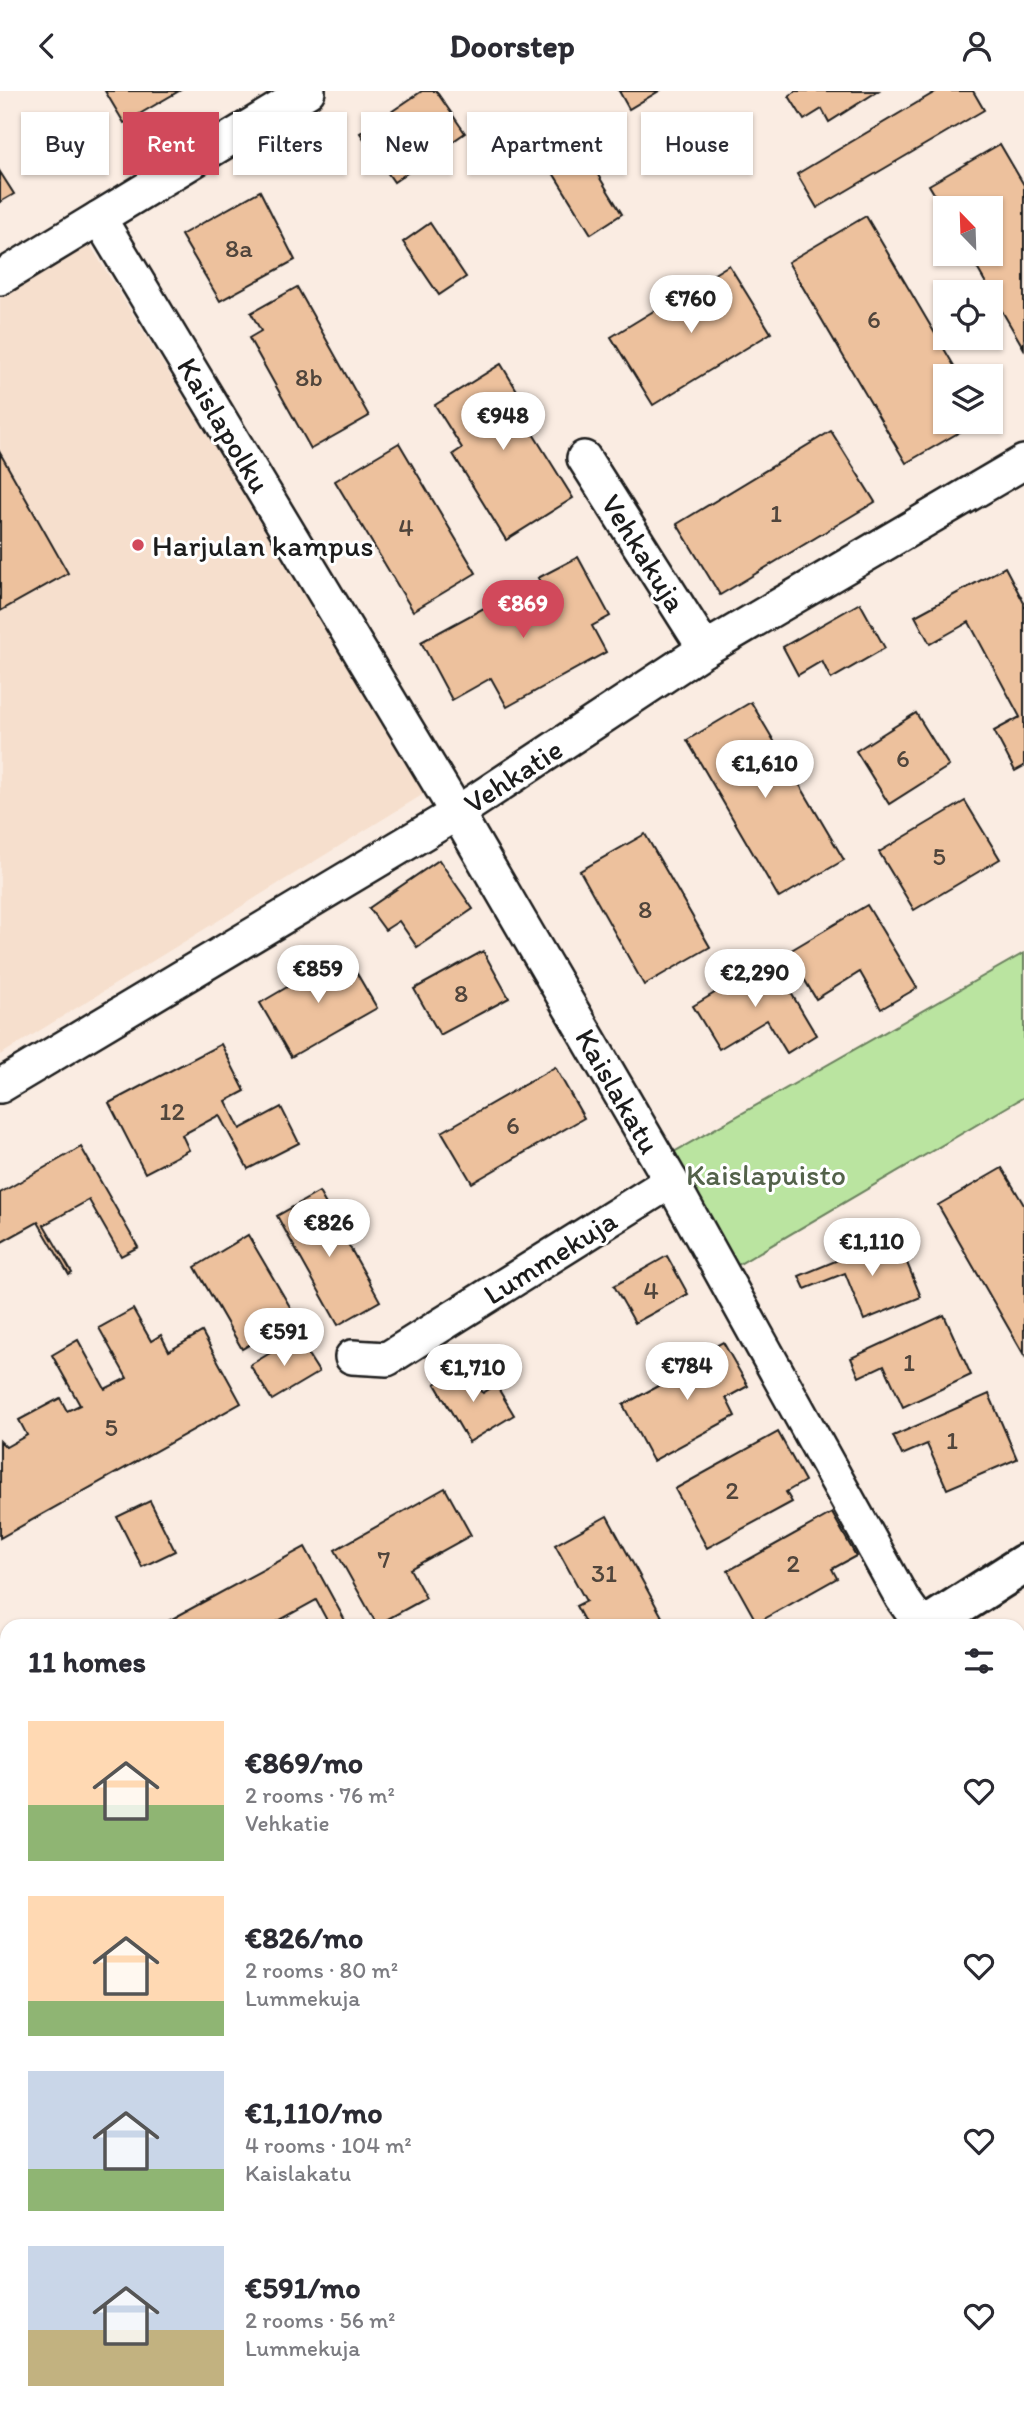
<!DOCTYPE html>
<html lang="en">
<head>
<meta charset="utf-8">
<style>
	:root { --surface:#fff; --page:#f7f7f7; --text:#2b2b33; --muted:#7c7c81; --accent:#d1495b }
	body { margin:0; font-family:Itim,sans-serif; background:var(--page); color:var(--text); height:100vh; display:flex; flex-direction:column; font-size:26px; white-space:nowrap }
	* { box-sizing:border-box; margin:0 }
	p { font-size:23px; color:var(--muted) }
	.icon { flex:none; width:38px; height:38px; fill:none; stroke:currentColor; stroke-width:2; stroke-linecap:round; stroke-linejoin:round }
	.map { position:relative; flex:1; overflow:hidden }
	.panel { position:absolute; left:0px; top:1528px; width:1026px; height:800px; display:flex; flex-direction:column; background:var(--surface); border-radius:21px 21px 0 0; box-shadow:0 2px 5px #0004 }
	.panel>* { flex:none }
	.banner { position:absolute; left:21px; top:21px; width:984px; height:63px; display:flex; gap:14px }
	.needle { width:46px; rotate:337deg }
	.controls { position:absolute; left:933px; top:105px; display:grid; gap:14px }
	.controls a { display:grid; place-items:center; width:70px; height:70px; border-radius:0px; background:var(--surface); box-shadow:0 2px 5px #0004; font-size:35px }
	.price { position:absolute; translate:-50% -60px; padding:0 16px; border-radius:24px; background:#fff; color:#222; font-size:23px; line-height:46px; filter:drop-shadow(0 2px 4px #0008) }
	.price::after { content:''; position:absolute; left:50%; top:42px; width:21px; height:16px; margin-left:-10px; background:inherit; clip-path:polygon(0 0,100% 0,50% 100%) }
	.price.active { background:var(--accent); color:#fff }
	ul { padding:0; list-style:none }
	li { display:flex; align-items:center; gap:21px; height:175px; padding:0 28px }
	li span { display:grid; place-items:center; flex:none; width:196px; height:140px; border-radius:0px; color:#555 }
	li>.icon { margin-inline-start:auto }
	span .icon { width:84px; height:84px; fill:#fffc; stroke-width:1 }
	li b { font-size:30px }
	h2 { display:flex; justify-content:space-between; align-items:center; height:84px; padding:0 28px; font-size:30px }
	.pill { padding:0 24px; border-radius:0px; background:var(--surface); box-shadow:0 2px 5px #0004; font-size:24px; line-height:63px }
	.pill.active { background:var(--accent); color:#fff }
	header { display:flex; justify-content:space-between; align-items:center; height:91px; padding:0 28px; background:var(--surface); font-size:32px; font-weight:700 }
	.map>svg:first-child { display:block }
	.built { fill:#f6dfcd }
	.green { fill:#bae4a0; stroke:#6b805e; stroke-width:2 }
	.building { fill:#edc19d; stroke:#1c1c1c; stroke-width:2 }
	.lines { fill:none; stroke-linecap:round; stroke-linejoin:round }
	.street-casing { stroke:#1c1c1c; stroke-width:38 }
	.secondary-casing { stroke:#1c1c1c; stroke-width:44 }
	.street { stroke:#fff; stroke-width:33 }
	.secondary { stroke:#fff; stroke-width:38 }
	.poi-dot { fill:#d1495b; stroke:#fff; stroke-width:2.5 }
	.labels { text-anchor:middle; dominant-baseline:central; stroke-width:6; stroke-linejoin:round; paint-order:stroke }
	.number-label { font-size:26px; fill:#50453c }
	.street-label { font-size:30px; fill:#1c1c1c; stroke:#fff }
	.poi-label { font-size:30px; fill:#1c1c1c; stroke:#fff; text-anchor:start }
	.park-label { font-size:30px; fill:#53624a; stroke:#fff }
</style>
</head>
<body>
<header><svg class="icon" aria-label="back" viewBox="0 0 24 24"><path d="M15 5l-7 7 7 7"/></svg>Doorstep<svg class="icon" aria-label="person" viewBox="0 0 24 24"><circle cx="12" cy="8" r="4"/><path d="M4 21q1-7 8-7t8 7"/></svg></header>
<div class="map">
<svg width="1024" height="2326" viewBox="0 0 1024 2326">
	<rect width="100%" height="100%" fill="#faece2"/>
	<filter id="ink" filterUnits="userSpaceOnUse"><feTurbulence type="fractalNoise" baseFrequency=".0143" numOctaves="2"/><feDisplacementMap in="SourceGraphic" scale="14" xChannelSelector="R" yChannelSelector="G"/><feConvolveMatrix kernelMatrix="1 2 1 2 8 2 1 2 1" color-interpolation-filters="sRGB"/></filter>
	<g filter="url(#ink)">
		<path class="built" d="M89 152 427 701 0 964V207Z"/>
		<g class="green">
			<path d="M1024 862V1006L731 1178 667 1065Z"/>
			<path d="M1019 1663 1024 1672V2326H646L645 2321 1018 2320Z"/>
		</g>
		<g class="building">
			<path d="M105 0H179L124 32Z"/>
			<path d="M422 0H436L465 42 394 91 360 42Z"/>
			<path d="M619 0H659L629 18Z"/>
			<path d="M796 0H878L829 31 822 18 804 29 789 5Z"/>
			<path d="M937 0H973L984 19 817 117 797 83Z"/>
			<path d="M577 50 622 123 591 143 545 69Z"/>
			<path d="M1000 53 1024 94V258L969 163H990V117H945V121L929 94Z"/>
			<path d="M0 81 14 103 0 111Z"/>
			<path d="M260 100 295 169 220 210 181 144Z"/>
			<path d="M866 125 960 285H945V331H977L906 372 788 171Z"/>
			<path d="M430 132 466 186 439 204 403 151Z"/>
			<path d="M729 174 771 242 653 314 611 246Z"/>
			<path d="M297 196 369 325 311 358 249 247 261 240 251 222Z"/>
			<path d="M501 273 538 334 530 338 573 407 506 449 453 363 462 357 435 314Z"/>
			<path d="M831 340 875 411 720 504 677 433Z"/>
			<path d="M399 352 476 482 413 520 335 390Z"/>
			<path d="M0 362 68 482 0 520Z"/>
			<path d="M578 466 610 525 592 535 606 561 507 616 491 587 452 609 421 551 506 505 521 532 553 514 538 487Z"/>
			<path d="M1005 476 1024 512V675L1015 680 994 640 1020 626 969 531 930 553 915 525Z"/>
			<path d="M860 512 885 557 831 588 822 570 798 584 783 556Z"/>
			<path d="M751 611 844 769 779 807 687 649Z"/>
			<path d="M916 622 949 675 889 713 856 660Z"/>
			<path d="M965 710 1000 768 914 819 879 761Z"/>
			<path d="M645 743 710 856 644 894 580 780Z"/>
			<path d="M439 769 473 818 417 856 399 830 385 839 369 817Z"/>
			<path d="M867 814 917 897 881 918 860 881 816 908 788 861Z"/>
			<path d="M483 860 509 907 440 944 414 898Z"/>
			<path d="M345 862 377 917 291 966 260 912Z"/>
			<path d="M771 868 816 944 787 962 767 929 719 958 693 915Z"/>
			<path d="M221 953 245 1000 226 1010 240 1038 281 1016 299 1052 248 1078 219 1024 182 1044 189 1059 145 1082 109 1012Z"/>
			<path d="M555 976 584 1027 472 1092 442 1041Z"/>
			<path d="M81 1056 138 1156 121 1165 89 1109 44 1134 72 1182 69 1184 38 1131 0 1152V1102Z"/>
			<path d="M1002 1077 1024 1114V1264L938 1114Z"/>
			<path d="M319 1101 380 1210 338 1234 277 1125Z"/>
			<path d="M248 1144 296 1226 242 1258 195 1176Z"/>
			<path d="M896 1145 921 1206 864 1229 845 1182 805 1198 799 1185Z"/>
			<path d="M667 1165 688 1203 635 1232 614 1195Z"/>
			<path d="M133 1218 151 1250 161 1244 169 1260 202 1241 241 1312 0 1447V1350L6 1356 27 1344 19 1329 60 1307 67 1320 80 1314 52 1264 78 1249 105 1298 127 1287 99 1237Z"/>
			<path d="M944 1224 971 1284 903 1316 884 1274 859 1286 851 1267Z"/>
			<path d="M297 1246 319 1281 272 1309 250 1274Z"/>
			<path d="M723 1251 748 1295 726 1307 735 1325 653 1370 623 1314 678 1284 675 1277Z"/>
			<path d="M466 1275 483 1302 496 1294 514 1324 469 1351 435 1293Z"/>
			<path d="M989 1303 1017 1368 947 1398 927 1353 902 1364 893 1345Z"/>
			<path d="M778 1341 805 1390 786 1401 792 1411 707 1457 675 1398Z"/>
			<path d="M445 1397 471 1444 410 1478 426 1507 377 1534 335 1459Z"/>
			<path d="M150 1410 175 1460 142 1476 117 1426Z"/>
			<path d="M832 1422 856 1465 832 1478 837 1487 757 1532 728 1480Z"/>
			<path d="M607 1425 667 1535H587L576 1515 586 1510 555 1454Z"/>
			<path d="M305 1456 348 1535H330L316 1509 269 1535H159Z"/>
			<path d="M0 2035 2 2038 7 2035V2055L0 2059Z"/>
		</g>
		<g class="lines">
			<g class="street-casing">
				<g id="street">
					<path d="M99 127 457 722 671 1090 902 1507 922 1535"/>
					<path d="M0 187 308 0"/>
					<path d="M584 367 705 558"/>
					<path d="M0 995 457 722 705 558 1024 371"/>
					<path d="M352 1266 387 1268 671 1090"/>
					<path d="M0 1684 7 1696"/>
				</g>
			</g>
			<g class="secondary-casing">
				<g id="secondary">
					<path d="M927 1535 1024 1473"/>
					<path d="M4 2326 8 2320"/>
				</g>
			</g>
			<use href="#street" class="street"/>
			<use href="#secondary" class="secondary"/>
		</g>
	</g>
	<circle class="poi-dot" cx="138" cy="454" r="7"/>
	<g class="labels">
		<g class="number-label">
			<text x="239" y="157">8a</text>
			<text x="874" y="228">6</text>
			<text x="309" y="286">8b</text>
			<text x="776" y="422">1</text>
			<text x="406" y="436">4</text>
			<text x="903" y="667">6</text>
			<text x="939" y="765">5</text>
			<text x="645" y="818">8</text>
			<text x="461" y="902">8</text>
			<text x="172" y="1020">12</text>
			<text x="513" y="1034">6</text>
			<text x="651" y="1199">4</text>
			<text x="909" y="1271">1</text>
			<text x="111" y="1336">5</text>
			<text x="952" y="1349">1</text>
			<text x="732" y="1399">2</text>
			<text x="384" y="1468">7</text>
			<text x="793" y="1472">2</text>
			<text x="604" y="1482">31</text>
		</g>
		<g class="street-label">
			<text transform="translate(224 334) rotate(59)">Kaislapolku</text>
			<text transform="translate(644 462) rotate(58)">Vehkakuja</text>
			<text transform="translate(513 685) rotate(-33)">Vehkatie</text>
			<text transform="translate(618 1000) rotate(60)">Kaislakatu</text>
			<text transform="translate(550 1166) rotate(-32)">Lummekuja</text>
		</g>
		<g class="poi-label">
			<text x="152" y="454">Harjulan kampus</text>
		</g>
		<g class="park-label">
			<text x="766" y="1083">Kaislapuisto</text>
		</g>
	</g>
</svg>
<div class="controls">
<a><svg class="needle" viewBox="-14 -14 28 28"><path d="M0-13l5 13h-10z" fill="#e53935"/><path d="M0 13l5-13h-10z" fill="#7c7c81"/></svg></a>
<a><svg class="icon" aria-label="locate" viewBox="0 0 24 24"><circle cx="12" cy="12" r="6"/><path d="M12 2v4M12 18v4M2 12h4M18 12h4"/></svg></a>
<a><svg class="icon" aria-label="layers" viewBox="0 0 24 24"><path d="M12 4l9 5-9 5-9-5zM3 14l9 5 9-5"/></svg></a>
</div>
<b class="price" style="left:691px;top:244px">€760</b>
<b class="price" style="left:503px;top:361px">€948</b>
<b class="price active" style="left:523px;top:549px">€869</b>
<b class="price" style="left:765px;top:709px">€1,610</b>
<b class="price" style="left:318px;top:914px">€859</b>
<b class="price" style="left:755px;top:918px">€2,290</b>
<b class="price" style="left:329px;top:1168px">€826</b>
<b class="price" style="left:872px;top:1187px">€1,110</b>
<b class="price" style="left:284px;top:1277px">€591</b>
<b class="price" style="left:687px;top:1311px">€784</b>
<b class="price" style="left:473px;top:1313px">€1,710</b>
<div class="banner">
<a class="pill">Buy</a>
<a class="pill active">Rent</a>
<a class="pill">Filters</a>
<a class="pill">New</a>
<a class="pill">Apartment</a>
<a class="pill">House</a>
</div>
<section class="panel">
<h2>11 homes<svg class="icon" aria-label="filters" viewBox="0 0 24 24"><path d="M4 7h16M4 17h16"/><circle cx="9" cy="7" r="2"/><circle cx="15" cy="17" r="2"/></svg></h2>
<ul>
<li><span style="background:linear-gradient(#ffd9b3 60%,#8fb573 0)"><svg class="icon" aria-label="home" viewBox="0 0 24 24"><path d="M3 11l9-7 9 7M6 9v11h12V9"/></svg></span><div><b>€869/mo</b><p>2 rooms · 76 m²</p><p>Vehkatie</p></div><svg class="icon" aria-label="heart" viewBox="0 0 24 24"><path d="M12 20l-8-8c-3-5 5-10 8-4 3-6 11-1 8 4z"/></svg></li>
<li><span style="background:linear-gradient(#ffd9b3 75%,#8fb573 0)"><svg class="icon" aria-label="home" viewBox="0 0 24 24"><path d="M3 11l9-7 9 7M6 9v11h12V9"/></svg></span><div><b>€826/mo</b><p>2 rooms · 80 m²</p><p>Lummekuja</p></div><svg class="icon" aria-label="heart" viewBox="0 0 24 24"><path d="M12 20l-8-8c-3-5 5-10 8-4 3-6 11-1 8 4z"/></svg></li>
<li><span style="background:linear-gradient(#c9d6e8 70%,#8fb573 0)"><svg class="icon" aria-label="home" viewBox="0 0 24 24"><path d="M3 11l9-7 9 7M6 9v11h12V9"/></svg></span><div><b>€1,110/mo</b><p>4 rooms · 104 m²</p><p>Kaislakatu</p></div><svg class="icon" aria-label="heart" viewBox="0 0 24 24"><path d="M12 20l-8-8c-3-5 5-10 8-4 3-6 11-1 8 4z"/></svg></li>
<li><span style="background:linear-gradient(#c9d6e8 60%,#c2b280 0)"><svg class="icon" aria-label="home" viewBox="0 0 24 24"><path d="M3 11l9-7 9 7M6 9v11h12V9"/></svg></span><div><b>€591/mo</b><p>2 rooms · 56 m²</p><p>Lummekuja</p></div><svg class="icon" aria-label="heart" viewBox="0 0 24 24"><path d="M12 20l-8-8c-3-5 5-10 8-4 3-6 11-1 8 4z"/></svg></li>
</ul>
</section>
</div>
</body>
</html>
